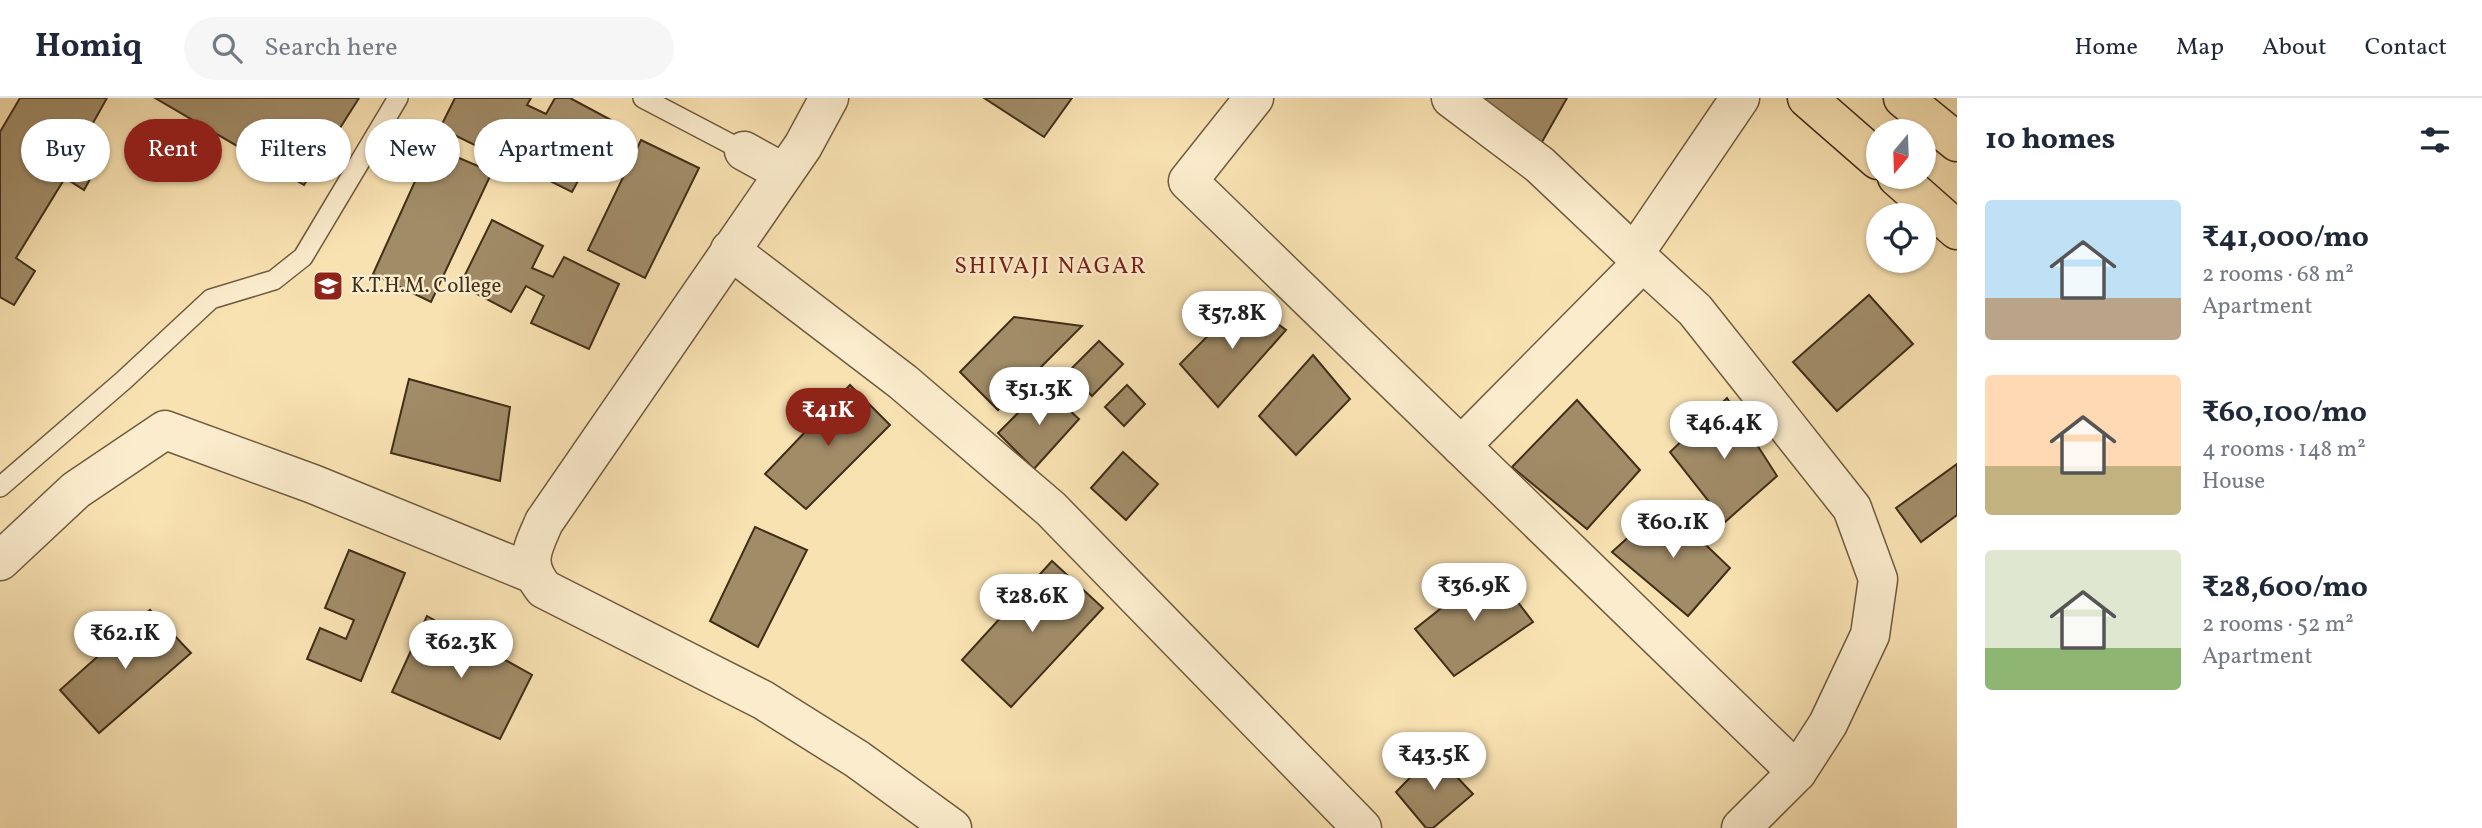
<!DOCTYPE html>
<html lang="en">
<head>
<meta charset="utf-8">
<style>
	:root { --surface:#fff; --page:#f6f6f7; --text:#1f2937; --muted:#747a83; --line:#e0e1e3; --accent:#8f2418 }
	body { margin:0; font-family:Vollkorn,serif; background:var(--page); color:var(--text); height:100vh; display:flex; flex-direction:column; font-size:26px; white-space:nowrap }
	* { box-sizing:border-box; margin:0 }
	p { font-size:23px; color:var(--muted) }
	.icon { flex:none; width:38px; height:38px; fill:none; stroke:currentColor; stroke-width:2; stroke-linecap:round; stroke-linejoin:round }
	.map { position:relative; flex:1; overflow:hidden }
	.drawer { display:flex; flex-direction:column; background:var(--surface); width:525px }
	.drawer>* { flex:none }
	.hud { position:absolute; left:21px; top:21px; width:665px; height:63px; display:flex; gap:14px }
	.needle { width:46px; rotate:199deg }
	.tools { position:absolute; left:1866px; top:21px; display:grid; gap:14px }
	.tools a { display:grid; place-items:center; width:70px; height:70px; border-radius:50%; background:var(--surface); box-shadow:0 2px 5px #0004; font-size:35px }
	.price { position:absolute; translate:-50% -60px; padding:0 16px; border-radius:24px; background:#fff; color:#222; font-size:23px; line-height:46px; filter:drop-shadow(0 2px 4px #0008) }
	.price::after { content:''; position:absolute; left:50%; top:42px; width:21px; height:16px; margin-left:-10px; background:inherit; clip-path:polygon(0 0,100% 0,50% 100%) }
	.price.selected { background:var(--accent); color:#fff }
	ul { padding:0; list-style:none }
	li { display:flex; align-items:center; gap:21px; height:175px; padding:0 28px }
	li span { display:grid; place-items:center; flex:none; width:196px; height:140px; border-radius:7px; color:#555 }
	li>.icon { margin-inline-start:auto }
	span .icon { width:84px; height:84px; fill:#fffc; stroke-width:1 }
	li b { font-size:30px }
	h2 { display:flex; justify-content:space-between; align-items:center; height:84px; padding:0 28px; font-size:30px }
	.chip { padding:0 24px; border-radius:32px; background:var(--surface); box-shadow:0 2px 5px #0004; font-size:24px; line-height:63px }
	.chip.selected { background:var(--accent); color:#fff }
	header { display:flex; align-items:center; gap:42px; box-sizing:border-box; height:98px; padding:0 35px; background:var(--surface); border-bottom:2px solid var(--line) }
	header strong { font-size:33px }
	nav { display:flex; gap:38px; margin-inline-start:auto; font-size:24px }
	.search { width:490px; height:63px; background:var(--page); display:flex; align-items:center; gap:18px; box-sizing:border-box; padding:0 24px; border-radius:38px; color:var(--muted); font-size:26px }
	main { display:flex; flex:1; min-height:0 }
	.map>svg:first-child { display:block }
	.building { fill:#a18c68; stroke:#412e18; stroke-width:2 }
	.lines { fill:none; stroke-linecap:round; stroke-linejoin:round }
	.service-casing { stroke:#6f5b3e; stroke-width:22 }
	.minor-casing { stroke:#6f5b3e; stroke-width:41 }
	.primary-casing { stroke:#412e18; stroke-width:41 }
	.service { stroke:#fbeccd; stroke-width:19 }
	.minor { stroke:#fbeccd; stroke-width:38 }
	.primary { stroke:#f9e2b2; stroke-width:38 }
	.labels { text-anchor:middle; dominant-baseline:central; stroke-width:5; stroke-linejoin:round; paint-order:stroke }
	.poi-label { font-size:21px; fill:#412e18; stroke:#fbeccd; text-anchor:start }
	.neighbourhood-label { font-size:23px; letter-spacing:2px; fill:#7a1f14; stroke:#fbeccd }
</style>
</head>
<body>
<header>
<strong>Homiq</strong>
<div class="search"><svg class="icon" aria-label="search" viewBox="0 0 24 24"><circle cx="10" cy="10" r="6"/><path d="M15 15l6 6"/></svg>Search here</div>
<nav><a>Home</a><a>Map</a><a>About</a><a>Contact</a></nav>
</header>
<main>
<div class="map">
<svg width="1957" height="730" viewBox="0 0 1957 730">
	<rect width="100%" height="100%" fill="#f9e2b2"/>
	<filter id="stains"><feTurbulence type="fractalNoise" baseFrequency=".00286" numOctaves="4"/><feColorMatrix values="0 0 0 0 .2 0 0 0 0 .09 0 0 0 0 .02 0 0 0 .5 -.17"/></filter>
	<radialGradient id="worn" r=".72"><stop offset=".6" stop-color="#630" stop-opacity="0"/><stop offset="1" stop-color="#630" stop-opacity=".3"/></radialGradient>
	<g class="building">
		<path d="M20 0H107L84 41 104 56 84 92 65 80 16 160 35 173 14 207 0 199V34Z"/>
		<path d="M155 0H359L304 87Z"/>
		<path d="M455 0H531L527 7 546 16 555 0H570L611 22 572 94 520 68 533 43 511 31 497 58 440 30Z"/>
		<path d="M984 0H1072L1044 39Z"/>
		<path d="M1482 0H1567L1538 51Z"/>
		<path d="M641 42 699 70 645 180 588 152Z"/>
		<path d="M431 48 492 74 431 204 373 176Z"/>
		<path d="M492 122 543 148 532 170 553 179 564 159 619 186 589 251 531 225 544 198 526 188 511 214 460 187Z"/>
		<path d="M1869 197 1913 246 1837 313 1793 264Z"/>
		<path d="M1244 201 1286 232 1218 309 1180 266Z"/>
		<path d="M1014 219 1082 228 998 312 960 274Z"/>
		<path d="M1099 243 1123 266 1092 298 1068 274Z"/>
		<path d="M1313 257 1350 301 1296 357 1259 318Z"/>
		<path d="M409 281 510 309 500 383 391 355Z"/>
		<path d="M850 287 890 327 806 411 765 376Z"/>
		<path d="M1127 287 1145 306 1124 328 1105 309Z"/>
		<path d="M1044 289 1079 321 1034 371 998 335Z"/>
		<path d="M1727 300 1777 378 1725 424 1670 354Z"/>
		<path d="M1577 302 1640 372 1587 431 1512 369Z"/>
		<path d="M1123 354 1158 386 1126 422 1091 390Z"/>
		<path d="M1957 366V417L1921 444 1896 410Z"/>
		<path d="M1664 407 1730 470 1688 518 1612 454Z"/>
		<path d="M755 429 807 452 758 549 710 523Z"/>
		<path d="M349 452 405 475 361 583 307 561 320 530 346 541 354 522 325 510Z"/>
		<path d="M1052 463 1103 510 1011 609 962 562Z"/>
		<path d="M1492 470 1533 524 1454 578 1415 531Z"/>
		<path d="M150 512 191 555 99 635 60 592Z"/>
		<path d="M427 518 532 577 500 641 392 594Z"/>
		<path d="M1434 655 1473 696 1433 730H1426L1396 694Z"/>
	</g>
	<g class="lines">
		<g class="service-casing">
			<g id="service">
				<path d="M643 0 744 53"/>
				<path d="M0 389 124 282 211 201 274 182 303 159 398 0"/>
			</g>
		</g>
		<g class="minor-casing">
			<g id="minor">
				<path d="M829 0 803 48 544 424C532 452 523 465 544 491L763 602 857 661 952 730"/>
				<path d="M1254 0 1188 83 1797 674"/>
				<path d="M1451 0 1540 67 1634 156"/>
				<path d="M1740 0 1634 156 1695 212 1852 410 1878 481 1870 537 1828 626 1797 674 1741 730"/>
				<path d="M744 53 784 75"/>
				<path d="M730 152 903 284 1051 411 1362 730"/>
				<path d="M1461 348 1643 164"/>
				<path d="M0 463 76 392 165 332 313 386 531 475"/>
			</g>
		</g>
		<g class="primary-casing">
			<g id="primary">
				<path d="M1807 0 1878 62"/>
				<path d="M1903 0 1957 44"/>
				<path d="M1897 79 1957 132"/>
			</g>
		</g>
		<use href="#service" class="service"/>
		<use href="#minor" class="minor"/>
		<use href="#primary" class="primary"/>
	</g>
	<defs>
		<g id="school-square" transform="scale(1.575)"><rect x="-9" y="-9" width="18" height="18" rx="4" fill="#8f2418" stroke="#fbeccd"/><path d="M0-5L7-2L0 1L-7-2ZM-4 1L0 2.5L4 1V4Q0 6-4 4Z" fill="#fff"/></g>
	</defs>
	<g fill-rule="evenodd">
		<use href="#school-square" x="328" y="188"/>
	</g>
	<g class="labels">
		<g class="poi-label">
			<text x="351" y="188">K.T.H.M. College</text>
		</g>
		<g class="neighbourhood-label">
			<text x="1051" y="169">SHIVAJI NAGAR</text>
		</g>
	</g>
	<rect width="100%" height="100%" filter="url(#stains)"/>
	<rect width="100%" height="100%" fill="url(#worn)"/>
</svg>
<div class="tools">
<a><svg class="needle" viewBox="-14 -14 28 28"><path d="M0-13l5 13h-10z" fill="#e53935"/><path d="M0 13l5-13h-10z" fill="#747a83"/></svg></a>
<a><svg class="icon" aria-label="locate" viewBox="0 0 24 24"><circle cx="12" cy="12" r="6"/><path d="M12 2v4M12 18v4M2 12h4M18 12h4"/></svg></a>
</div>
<b class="price" style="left:1232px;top:253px">₹57.8K</b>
<b class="price" style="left:1039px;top:329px">₹51.3K</b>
<b class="price selected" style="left:828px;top:350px">₹41K</b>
<b class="price" style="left:1724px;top:363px">₹46.4K</b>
<b class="price" style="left:1673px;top:462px">₹60.1K</b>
<b class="price" style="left:1474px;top:525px">₹36.9K</b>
<b class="price" style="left:1032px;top:536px">₹28.6K</b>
<b class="price" style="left:125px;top:573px">₹62.1K</b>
<b class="price" style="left:461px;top:582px">₹62.3K</b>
<b class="price" style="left:1434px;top:694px">₹43.5K</b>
<div class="hud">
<a class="chip">Buy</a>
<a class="chip selected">Rent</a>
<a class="chip">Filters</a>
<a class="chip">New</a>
<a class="chip">Apartment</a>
</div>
</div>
<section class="drawer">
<h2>10 homes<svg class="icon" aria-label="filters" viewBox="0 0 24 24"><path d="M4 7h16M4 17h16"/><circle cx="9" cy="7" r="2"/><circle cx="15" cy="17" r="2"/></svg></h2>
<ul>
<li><span style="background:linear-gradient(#bfe0f5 70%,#b9a48a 0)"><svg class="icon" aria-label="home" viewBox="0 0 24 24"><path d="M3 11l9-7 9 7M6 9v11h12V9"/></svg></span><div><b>₹41,000/mo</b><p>2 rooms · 68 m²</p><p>Apartment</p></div></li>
<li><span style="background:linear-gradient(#ffd9b3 65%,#c2b280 0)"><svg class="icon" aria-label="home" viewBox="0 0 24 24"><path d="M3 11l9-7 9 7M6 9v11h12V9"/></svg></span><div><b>₹60,100/mo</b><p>4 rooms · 148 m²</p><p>House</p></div></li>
<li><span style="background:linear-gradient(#dfe7d0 70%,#8fb573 0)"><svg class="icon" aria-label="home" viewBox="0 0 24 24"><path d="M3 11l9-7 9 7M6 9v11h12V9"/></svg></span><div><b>₹28,600/mo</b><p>2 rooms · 52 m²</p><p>Apartment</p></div></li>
</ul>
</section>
</main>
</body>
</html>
